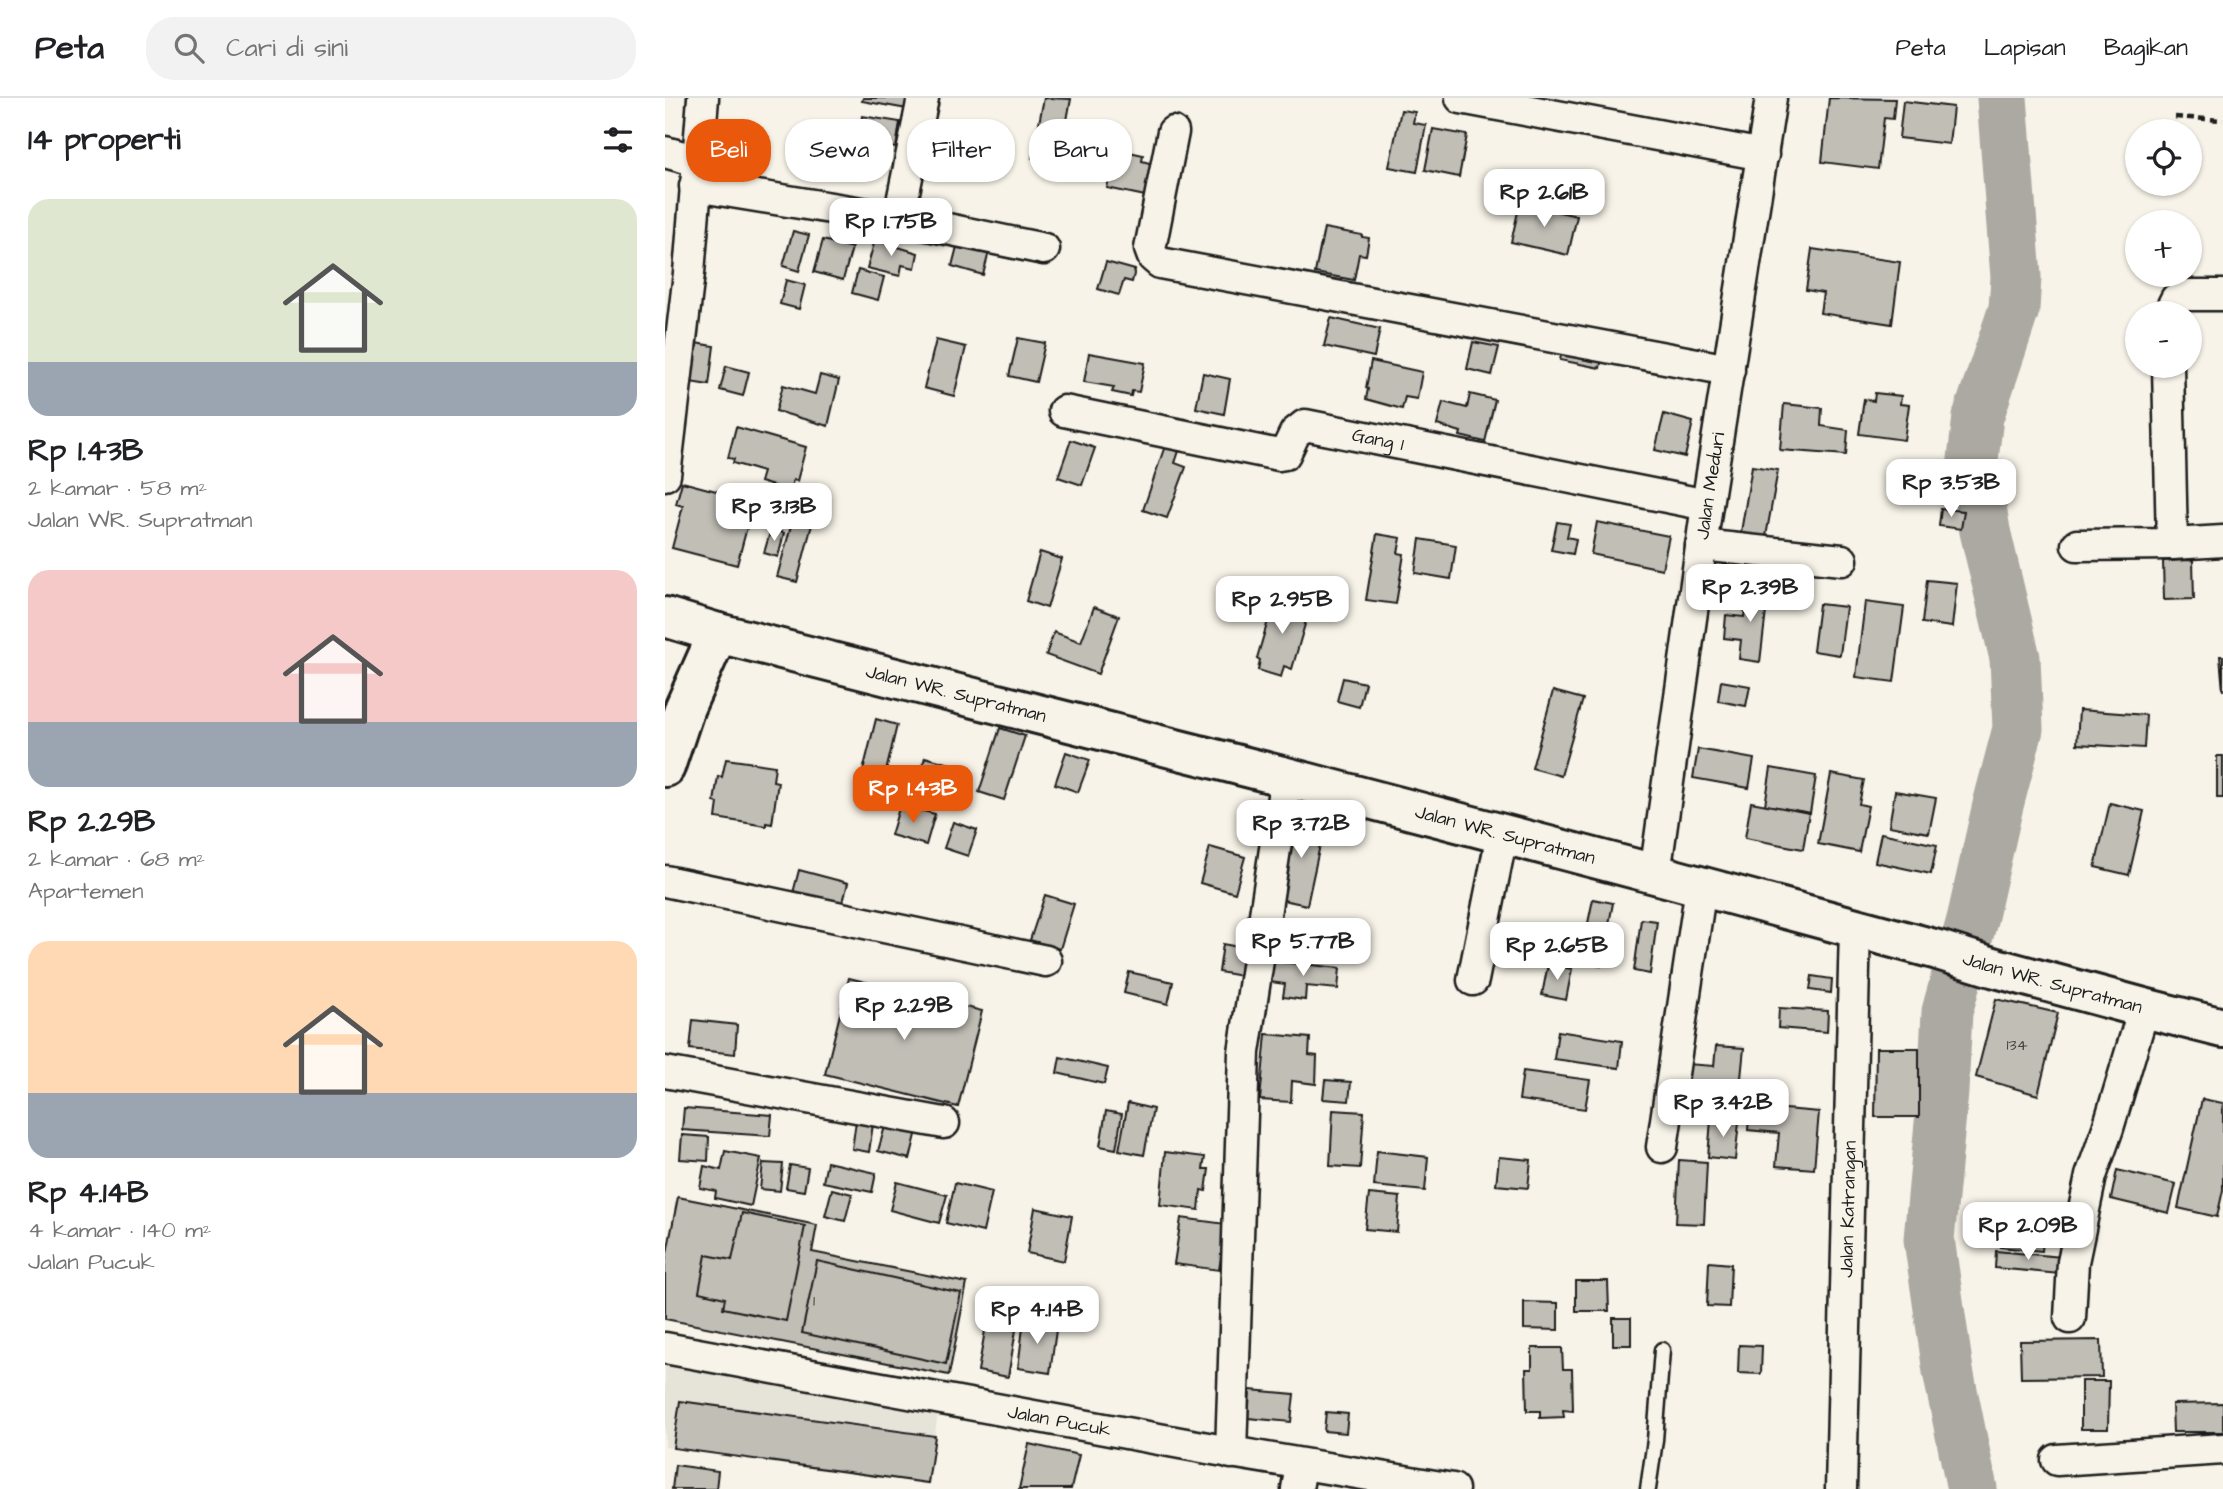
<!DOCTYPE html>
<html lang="id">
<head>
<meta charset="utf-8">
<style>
	:root { --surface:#fff; --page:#f2f2f2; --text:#202124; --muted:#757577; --line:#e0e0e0; --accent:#ea580c }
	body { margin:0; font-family:"Architects Daughter",sans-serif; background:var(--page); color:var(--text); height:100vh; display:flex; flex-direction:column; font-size:26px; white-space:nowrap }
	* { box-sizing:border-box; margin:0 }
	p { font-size:23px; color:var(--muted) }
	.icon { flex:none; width:38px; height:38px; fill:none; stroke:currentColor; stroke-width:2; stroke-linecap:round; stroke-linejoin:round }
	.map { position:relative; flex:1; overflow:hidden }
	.drawer { display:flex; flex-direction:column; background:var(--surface); width:665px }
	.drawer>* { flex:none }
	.hud { position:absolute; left:21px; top:21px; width:665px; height:63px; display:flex; gap:14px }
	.controls { position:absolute; left:1460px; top:21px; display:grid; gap:14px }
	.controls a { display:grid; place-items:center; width:77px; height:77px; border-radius:50%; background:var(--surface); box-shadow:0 2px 5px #0004; font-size:35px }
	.price { position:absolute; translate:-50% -60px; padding:0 16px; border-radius:14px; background:#fff; color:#222; font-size:23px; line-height:46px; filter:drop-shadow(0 2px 4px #0008) }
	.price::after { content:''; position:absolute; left:50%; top:42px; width:21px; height:16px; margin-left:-10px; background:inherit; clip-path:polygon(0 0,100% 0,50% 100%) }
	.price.on { background:var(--accent); color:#fff }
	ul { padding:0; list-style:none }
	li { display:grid; align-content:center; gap:14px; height:371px; padding:0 28px }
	li span { display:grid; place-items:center; height:217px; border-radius:21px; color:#555 }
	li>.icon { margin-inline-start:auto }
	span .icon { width:126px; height:126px; fill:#fffc; stroke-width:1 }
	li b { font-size:30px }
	h2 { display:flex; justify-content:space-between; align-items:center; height:84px; padding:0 28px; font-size:30px }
	.tag { padding:0 24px; border-radius:28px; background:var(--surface); box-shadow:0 2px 5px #0004; font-size:24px; line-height:63px }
	.tag.on { background:var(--accent); color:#fff }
	header { display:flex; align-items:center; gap:42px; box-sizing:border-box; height:98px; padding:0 35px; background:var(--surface); border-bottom:2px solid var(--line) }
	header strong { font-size:33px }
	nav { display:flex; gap:38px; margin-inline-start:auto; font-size:24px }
	.search { width:490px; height:63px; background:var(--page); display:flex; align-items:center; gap:18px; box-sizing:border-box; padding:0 24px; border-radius:28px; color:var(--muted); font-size:26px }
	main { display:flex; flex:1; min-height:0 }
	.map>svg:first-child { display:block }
	.built { fill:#e6e3d9 }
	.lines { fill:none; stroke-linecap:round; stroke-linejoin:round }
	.river { stroke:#aca9a2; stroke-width:51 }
	.building { fill:#c0beb5; stroke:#1c1c1c; stroke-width:2 }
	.lane-casing { stroke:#1c1c1c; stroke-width:19 }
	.street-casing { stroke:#1c1c1c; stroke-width:35 }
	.secondary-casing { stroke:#1c1c1c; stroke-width:44 }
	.primary-casing { stroke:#1c1c1c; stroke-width:44 }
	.path { stroke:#1c1c1c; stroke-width:4.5; stroke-dasharray:7 5; stroke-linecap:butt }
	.lane { stroke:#f7f3e8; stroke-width:14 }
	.street { stroke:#f7f3e8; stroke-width:30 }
	.secondary { stroke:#f7f3e8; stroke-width:38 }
	.primary { stroke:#f7f3e8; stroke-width:38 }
	.labels { text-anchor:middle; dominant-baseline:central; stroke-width:6; stroke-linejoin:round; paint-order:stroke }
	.number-label { font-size:16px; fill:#454442 }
	.street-label { font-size:19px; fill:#1c1c1c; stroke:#f7f3e8 }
</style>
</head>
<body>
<header>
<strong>Peta</strong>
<div class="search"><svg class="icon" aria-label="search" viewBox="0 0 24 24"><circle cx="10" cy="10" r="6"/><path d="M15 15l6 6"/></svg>Cari di sini</div>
<nav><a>Peta</a><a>Lapisan</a><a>Bagikan</a></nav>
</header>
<main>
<section class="drawer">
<h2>14 properti<svg class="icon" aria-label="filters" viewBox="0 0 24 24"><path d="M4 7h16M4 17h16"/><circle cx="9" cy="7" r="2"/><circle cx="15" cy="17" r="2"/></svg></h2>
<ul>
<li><span style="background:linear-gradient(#dfe7d0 75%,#9aa5b1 0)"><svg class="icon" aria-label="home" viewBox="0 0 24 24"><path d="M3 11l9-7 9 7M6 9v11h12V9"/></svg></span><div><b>Rp 1.43B</b><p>2 kamar · 58 m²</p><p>Jalan WR. Supratman</p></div></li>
<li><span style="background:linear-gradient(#f6c9c9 70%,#9aa5b1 0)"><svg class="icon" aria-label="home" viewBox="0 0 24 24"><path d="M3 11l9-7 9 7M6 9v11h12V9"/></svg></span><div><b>Rp 2.29B</b><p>2 kamar · 68 m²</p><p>Apartemen</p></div></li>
<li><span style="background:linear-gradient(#ffd9b3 70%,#9aa5b1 0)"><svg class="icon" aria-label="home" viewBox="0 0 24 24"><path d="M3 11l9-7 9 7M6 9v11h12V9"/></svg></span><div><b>Rp 4.14B</b><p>4 kamar · 140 m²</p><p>Jalan Pucuk</p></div></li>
</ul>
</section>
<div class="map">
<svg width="1558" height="1391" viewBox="0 0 1558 1391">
	<rect width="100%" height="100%" fill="#f7f3e8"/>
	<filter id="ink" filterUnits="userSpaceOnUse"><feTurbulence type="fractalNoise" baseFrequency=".0143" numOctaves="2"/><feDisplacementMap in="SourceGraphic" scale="14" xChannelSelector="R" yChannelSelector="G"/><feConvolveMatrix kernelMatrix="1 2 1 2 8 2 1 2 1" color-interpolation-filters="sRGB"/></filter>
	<g filter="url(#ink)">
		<path class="built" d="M2 1264 274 1308 263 1385 0 1349V1268Z"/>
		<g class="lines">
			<path class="river" d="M1307 1391 1283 1273 1264 1141 1278 994 1282 914 1307 822 1333 707 1353 631 1350 560 1320 433 1308 361 1313 319 1349 211 1351 179 1337 0"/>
		</g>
		<g class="building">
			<path d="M198 0H250L248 12 197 3Z"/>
			<path d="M379 0 406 1 394 65 367 60Z"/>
			<path d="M1164 0 1230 1 1228 21 1219 20 1213 71 1157 64Z"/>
			<path d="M1238 3 1288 9 1284 46 1234 40Z"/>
			<path d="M736 12 750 14 748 25 761 27 752 74 724 69Z"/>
			<path d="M197 18 235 24 231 50 221 48 218 75 191 72Z"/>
			<path d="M768 31 802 37 794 79 760 72Z"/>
			<path d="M460 53 478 57 477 63 492 67 485 99 442 90 449 57 459 59Z"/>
			<path d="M301 58 323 64 318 84 296 78Z"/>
			<path d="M855 105 912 118 903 157 846 144Z"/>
			<path d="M659 130 697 137V139L704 140 701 157 694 156 689 182 650 175Z"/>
			<path d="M128 133 144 137 134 173 118 168Z"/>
			<path d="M295 137 326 146 318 177 287 168Z"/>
			<path d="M158 142 187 150 178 182 149 174Z"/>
			<path d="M210 142 253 155 250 170 237 167 235 178 202 170Z"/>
			<path d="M1147 151 1235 164 1227 226 1155 215 1158 195 1141 192Z"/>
			<path d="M441 164 470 172 467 184 459 182 454 197 433 191Z"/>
			<path d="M193 172 219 179 213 202 187 195Z"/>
			<path d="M121 182 140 187 134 211 115 206Z"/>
			<path d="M666 220 715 231 709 259 659 248Z"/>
			<path d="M353 240 380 245 371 284 344 278Z"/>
			<path d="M271 242 301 249 289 298 259 290Z"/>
			<path d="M899 243 939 251 935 270 895 262Z"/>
			<path d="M808 244 834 249 827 277 802 271Z"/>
			<path d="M30 245 49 248 44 287 25 284Z"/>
			<path d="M424 255 480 265 474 294 467 293 466 298 447 294 449 289 419 284Z"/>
			<path d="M706 263 757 274 752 301 740 299 737 311 701 301 703 291 701 290Z"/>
			<path d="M61 268 84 274 78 298 55 292Z"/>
			<path d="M538 275 565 281 559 316 531 310Z"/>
			<path d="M155 277 174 282 163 328 111 313 118 287 150 296Z"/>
			<path d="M1210 295 1236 298 1235 306 1244 307 1239 342 1194 336 1199 301 1209 303Z"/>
			<path d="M805 296 830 302 820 344 795 338 796 334 772 327 778 304 802 310Z"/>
			<path d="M1119 306 1157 310 1156 328 1183 332 1181 357 1115 352Z"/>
			<path d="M999 316 1028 324 1020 359 990 352Z"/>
			<path d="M71 329 141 349 132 383 128 382 125 393 95 384 98 374 68 365 69 361 63 360Z"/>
			<path d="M503 339 517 344 510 365 521 369 502 420 478 412Z"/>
			<path d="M406 342 430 350 417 387 393 379Z"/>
			<path d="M1087 368 1113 372 1100 444 1075 440Z"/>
			<path d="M17 384 89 403 72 467 7 450 18 408 11 406Z"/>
			<path d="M132 406 151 411 132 484 112 479Z"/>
			<path d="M1276 411 1299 413 1296 431 1274 428Z"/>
			<path d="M892 424 905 426 902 439 911 441 908 456 886 452Z"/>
			<path d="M932 424 1004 438 997 471 926 456Z"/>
			<path d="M106 431 119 435 113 459 99 455Z"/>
			<path d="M712 436 736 440 733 455 739 456 731 506 701 502Z"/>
			<path d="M755 441 791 447 786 481 750 475Z"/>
			<path d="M375 454 397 461 382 510 361 503Z"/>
			<path d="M1528 462 1529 501 1499 502 1498 463Z"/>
			<path d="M1262 482 1292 485 1287 529 1257 525Z"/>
			<path d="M1083 486 1104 488 1095 564 1074 561 1076 542 1059 540 1061 517 1079 519Z"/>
			<path d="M610 499 645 509 627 571 619 568 616 579 593 572 595 562 592 560Z"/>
			<path d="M1200 504 1239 509 1229 584 1191 579Z"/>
			<path d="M1154 506 1181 509 1175 557 1148 553Z"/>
			<path d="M429 509 454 518 433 576 381 557 389 534 416 544Z"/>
			<path d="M1555 558H1558V593Z"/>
			<path d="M678 580 700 585 694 609 672 603Z"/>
			<path d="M1056 583 1085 588 1081 608 1053 603Z"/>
			<path d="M888 593 918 601 896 678 867 670Z"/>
			<path d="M1414 612 1481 617 1479 650 1412 646Z"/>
			<path d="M211 621 232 627 219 682 197 677Z"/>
			<path d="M335 630 360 638 339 702 314 694Z"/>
			<path d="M1033 651 1089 661 1084 690 1028 680Z"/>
			<path d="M401 654 425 662 413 694 390 686Z"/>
			<rect x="1552" y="658" width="6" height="42"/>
			<path d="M260 659 296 669 288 697 252 688Z"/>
			<path d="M61 661 110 668 108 683 113 684 107 726 101 725V728L51 720 53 705 49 704 53 678 57 679Z"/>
			<path d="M1106 670 1151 678 1145 715 1100 707Z"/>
			<path d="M1166 676 1199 682 1194 706 1203 708 1194 754 1153 746Z"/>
			<path d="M1230 693 1271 700 1264 735 1224 728Z"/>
			<path d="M1086 704 1144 715 1138 751 1080 740Z"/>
			<path d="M1445 705 1479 713 1464 777 1430 769Z"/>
			<path d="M235 707 270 716 261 747 226 737Z"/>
			<path d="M631 718 660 724 642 807 613 801Z"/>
			<path d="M288 724 312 732 303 758 279 750Z"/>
			<path d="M1216 735 1272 747 1266 776 1210 764Z"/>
			<path d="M545 749 580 759 570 795 535 785Z"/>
			<path d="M134 772 183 785 177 808 128 795Z"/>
			<path d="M380 797 409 806 395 851 365 842Z"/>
			<path d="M928 801 948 805 936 868 915 864Z"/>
			<path d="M976 821 992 823 985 876 969 873Z"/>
			<path d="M558 846 593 853 588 880 554 874Z"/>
			<path d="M606 863 675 870 673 891 641 888 640 902 618 899 620 886 605 884Z"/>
			<path d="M883 866 907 871 901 902 877 897Z"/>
			<path d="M464 874 508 884 503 906 459 895Z"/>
			<path d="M1147 878 1167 881 1166 895 1145 892Z"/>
			<path d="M184 880 317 913 293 1009 160 976Z"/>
			<path d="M1331 901 1393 915 1373 997 1311 979Z"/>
			<path d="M1114 910 1163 913 1162 934 1113 930Z"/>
			<path d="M28 922 72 927 70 956 25 951Z"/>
			<path d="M893 933 957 943 954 970 889 961Z"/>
			<path d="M601 936 645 940 644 957 652 958 651 986 627 983 626 1004 595 1002Z"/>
			<path d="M1051 948 1079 950 1074 1000 1019 994 1022 966 1049 968Z"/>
			<path d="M1211 950H1254V1019H1210Z"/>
			<path d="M395 959 443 970 439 986 392 975Z"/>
			<path d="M858 973 925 982 920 1011 854 1002Z"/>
			<path d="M660 982 686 984 684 1003 658 1001Z"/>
			<path d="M1537 1001 1558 1005V1092L1552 1119 1513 1110Z"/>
			<path d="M463 1005 488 1011 479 1057 454 1052Z"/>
			<path d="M1085 1008 1154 1014 1149 1071 1111 1068 1114 1035 1083 1032Z"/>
			<path d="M19 1010 107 1017 105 1038 17 1032Z"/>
			<path d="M668 1012 699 1014 695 1070 665 1068Z"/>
			<path d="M441 1013 457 1016 451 1051 435 1048Z"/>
			<path d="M1046 1021 1074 1024 1070 1062 1043 1059Z"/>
			<path d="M191 1023 208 1026 204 1054 187 1051Z"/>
			<path d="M221 1025 252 1033 245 1061 213 1053Z"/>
			<path d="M17 1037 44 1039 43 1063 15 1061Z"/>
			<path d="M60 1053 96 1060 86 1108 50 1100 51 1093 35 1090 39 1068 56 1072Z"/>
			<path d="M712 1053 763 1059 760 1093 709 1088Z"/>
			<path d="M500 1054 540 1059 538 1071H544L541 1093 536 1092 534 1112 495 1107Z"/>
			<path d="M834 1059 866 1062 863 1090 831 1087Z"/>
			<path d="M1014 1062 1042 1064 1039 1126 1011 1125Z"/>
			<path d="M162 1064 211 1075 207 1094 158 1084Z"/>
			<path d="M98 1065 118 1066 115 1093 95 1091Z"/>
			<path d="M125 1067 143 1070 139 1093 121 1090Z"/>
			<path d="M1452 1072 1511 1086 1504 1115 1446 1101Z"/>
			<path d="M232 1084 282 1097 274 1125 225 1112Z"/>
			<path d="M290 1085 327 1094 318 1134 281 1125Z"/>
			<path d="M167 1091 187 1096 180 1123 160 1118Z"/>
			<path d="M704 1096 735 1099 732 1134 700 1131Z"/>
			<path d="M13 1099 152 1127 147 1154 302 1185 284 1277 0 1221V1165Z"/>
			<path d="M370 1110 407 1118 399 1163 362 1155Z"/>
			<path d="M77 1115 140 1128 121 1223 58 1210 60 1200 34 1194 41 1157 67 1162Z"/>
			<path d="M1337 1117 1380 1120 1377 1153 1335 1149Z"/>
			<path d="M516 1120 561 1126 554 1172 509 1166Z"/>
			<path d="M1331 1153 1397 1159 1395 1176 1330 1170Z"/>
			<path d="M152 1163 296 1195 281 1266 137 1235Z"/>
			<path d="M1044 1164 1066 1166 1064 1209 1042 1208Z"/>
			<path d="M911 1183H943L944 1213H911Z"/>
			<path d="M859 1204 893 1205V1232L859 1231Z"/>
			<rect x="948" y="1220" width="18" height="27"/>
			<path d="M359 1221 392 1225 385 1275 353 1270Z"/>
			<path d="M321 1227 351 1232 343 1279 313 1273Z"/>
			<path d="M1436 1242 1437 1279 1356 1280 1355 1243Z"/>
			<path d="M1074 1247 1097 1248 1096 1276 1073 1275Z"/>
			<path d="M867 1250H897L898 1271H907L908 1313 898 1312 899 1319 875 1320V1313H862L861 1271H867Z"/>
			<path d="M1416 1283H1444L1443 1331H1416Z"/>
			<path d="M585 1292 629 1296 626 1324 583 1320Z"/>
			<path d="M15 1303 270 1338 263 1385 8 1350Z"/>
			<path d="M1558 1305V1334H1508L1507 1306Z"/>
			<path d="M661 1314 683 1316 681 1335 659 1333Z"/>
			<path d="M364 1346 414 1357 406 1391H354Z"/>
			<path d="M10 1367 53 1373 51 1391H7Z"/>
		</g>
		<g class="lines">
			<g class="lane-casing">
				<path id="lane" d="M983 1391 990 1342 997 1252"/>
			</g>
			<g class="street-casing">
				<g id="street">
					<path d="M796 0 1098 57"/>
					<path d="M508 34 485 151 488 159 495 165 1064 272"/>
					<path d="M0 54 33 63"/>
					<path d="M30 88 234 121 379 151"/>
					<path d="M238 99 258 0"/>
					<path d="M1504 215 1511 201 1522 197H1558"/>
					<path d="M1503 268 1507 446"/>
					<path id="s1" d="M399 313 614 357 620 356 630 335 640 327 1042 407"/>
					<path d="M0 377 24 175 38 0"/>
					<path d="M1036 447 1177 462"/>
					<path d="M1412 447 1507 446 1558 443"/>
					<path id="s2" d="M990 776 1042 407 1106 0"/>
					<path d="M0 783 381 863"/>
					<path d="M808 882 837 737"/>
					<path d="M0 974 279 1025"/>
					<path d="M997 1049 1036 789"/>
					<path d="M1405 1220 1408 1164 1426 1078 1443 1030 1479 910"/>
					<path id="s3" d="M0 1250 548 1351 788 1391"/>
					<path d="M566 1355 579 954 621 679"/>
					<path d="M1392 1362 1558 1351"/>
					<path d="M632 1391 636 1367"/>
					<path id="s4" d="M1176 1391 1190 830"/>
				</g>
			</g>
			<g class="secondary-casing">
				<path id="secondary" d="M0 669 20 609 53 535"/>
			</g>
			<g class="primary-casing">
				<g id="primary">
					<path id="s5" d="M0 519 53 535 621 679 990 776 1273 852 1331 870 1479 910 1558 930"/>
				</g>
			</g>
			<path class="path" d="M1510 19 1558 22"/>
			<use href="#lane" class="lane"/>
			<use href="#street" class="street"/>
			<use href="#secondary" class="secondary"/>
			<use href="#primary" class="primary"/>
		</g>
	</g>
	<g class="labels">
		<g class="number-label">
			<text x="1352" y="947">134</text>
			<text x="149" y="1203">1</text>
		</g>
		<g class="street-label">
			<text stroke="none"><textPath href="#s1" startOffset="336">Gang 1</textPath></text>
			<text stroke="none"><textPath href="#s2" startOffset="392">Jalan Meduri</textPath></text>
			<text stroke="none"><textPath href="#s5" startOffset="301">Jalan WR. Supratman</textPath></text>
			<text stroke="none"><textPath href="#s5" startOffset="868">Jalan WR. Supratman</textPath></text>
			<text stroke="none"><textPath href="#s5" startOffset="1435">Jalan WR. Supratman</textPath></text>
			<text stroke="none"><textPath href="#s4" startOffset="280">Jalan Katrangan</textPath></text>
			<text stroke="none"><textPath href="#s3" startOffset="401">Jalan Pucuk</textPath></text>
		</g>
	</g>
</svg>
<div class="controls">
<a><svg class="icon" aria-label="locate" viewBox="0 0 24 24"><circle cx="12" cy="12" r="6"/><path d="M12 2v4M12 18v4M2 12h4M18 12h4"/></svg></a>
<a>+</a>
<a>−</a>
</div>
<b class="price" style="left:879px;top:131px">Rp 2.61B</b>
<b class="price" style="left:226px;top:160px">Rp 1.75B</b>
<b class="price" style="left:1286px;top:421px">Rp 3.53B</b>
<b class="price" style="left:109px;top:445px">Rp 3.13B</b>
<b class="price" style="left:1085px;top:526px">Rp 2.39B</b>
<b class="price" style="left:617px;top:538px">Rp 2.95B</b>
<b class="price on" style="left:248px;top:727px">Rp 1.43B</b>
<b class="price" style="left:636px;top:762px">Rp 3.72B</b>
<b class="price" style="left:638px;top:880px">Rp 5.77B</b>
<b class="price" style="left:892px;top:884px">Rp 2.65B</b>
<b class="price" style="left:239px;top:944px">Rp 2.29B</b>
<b class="price" style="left:1058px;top:1041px">Rp 3.42B</b>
<b class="price" style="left:1363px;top:1164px">Rp 2.09B</b>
<b class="price" style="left:372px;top:1248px">Rp 4.14B</b>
<div class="hud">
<a class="tag on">Beli</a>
<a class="tag">Sewa</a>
<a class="tag">Filter</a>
<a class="tag">Baru</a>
</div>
</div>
</main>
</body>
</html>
